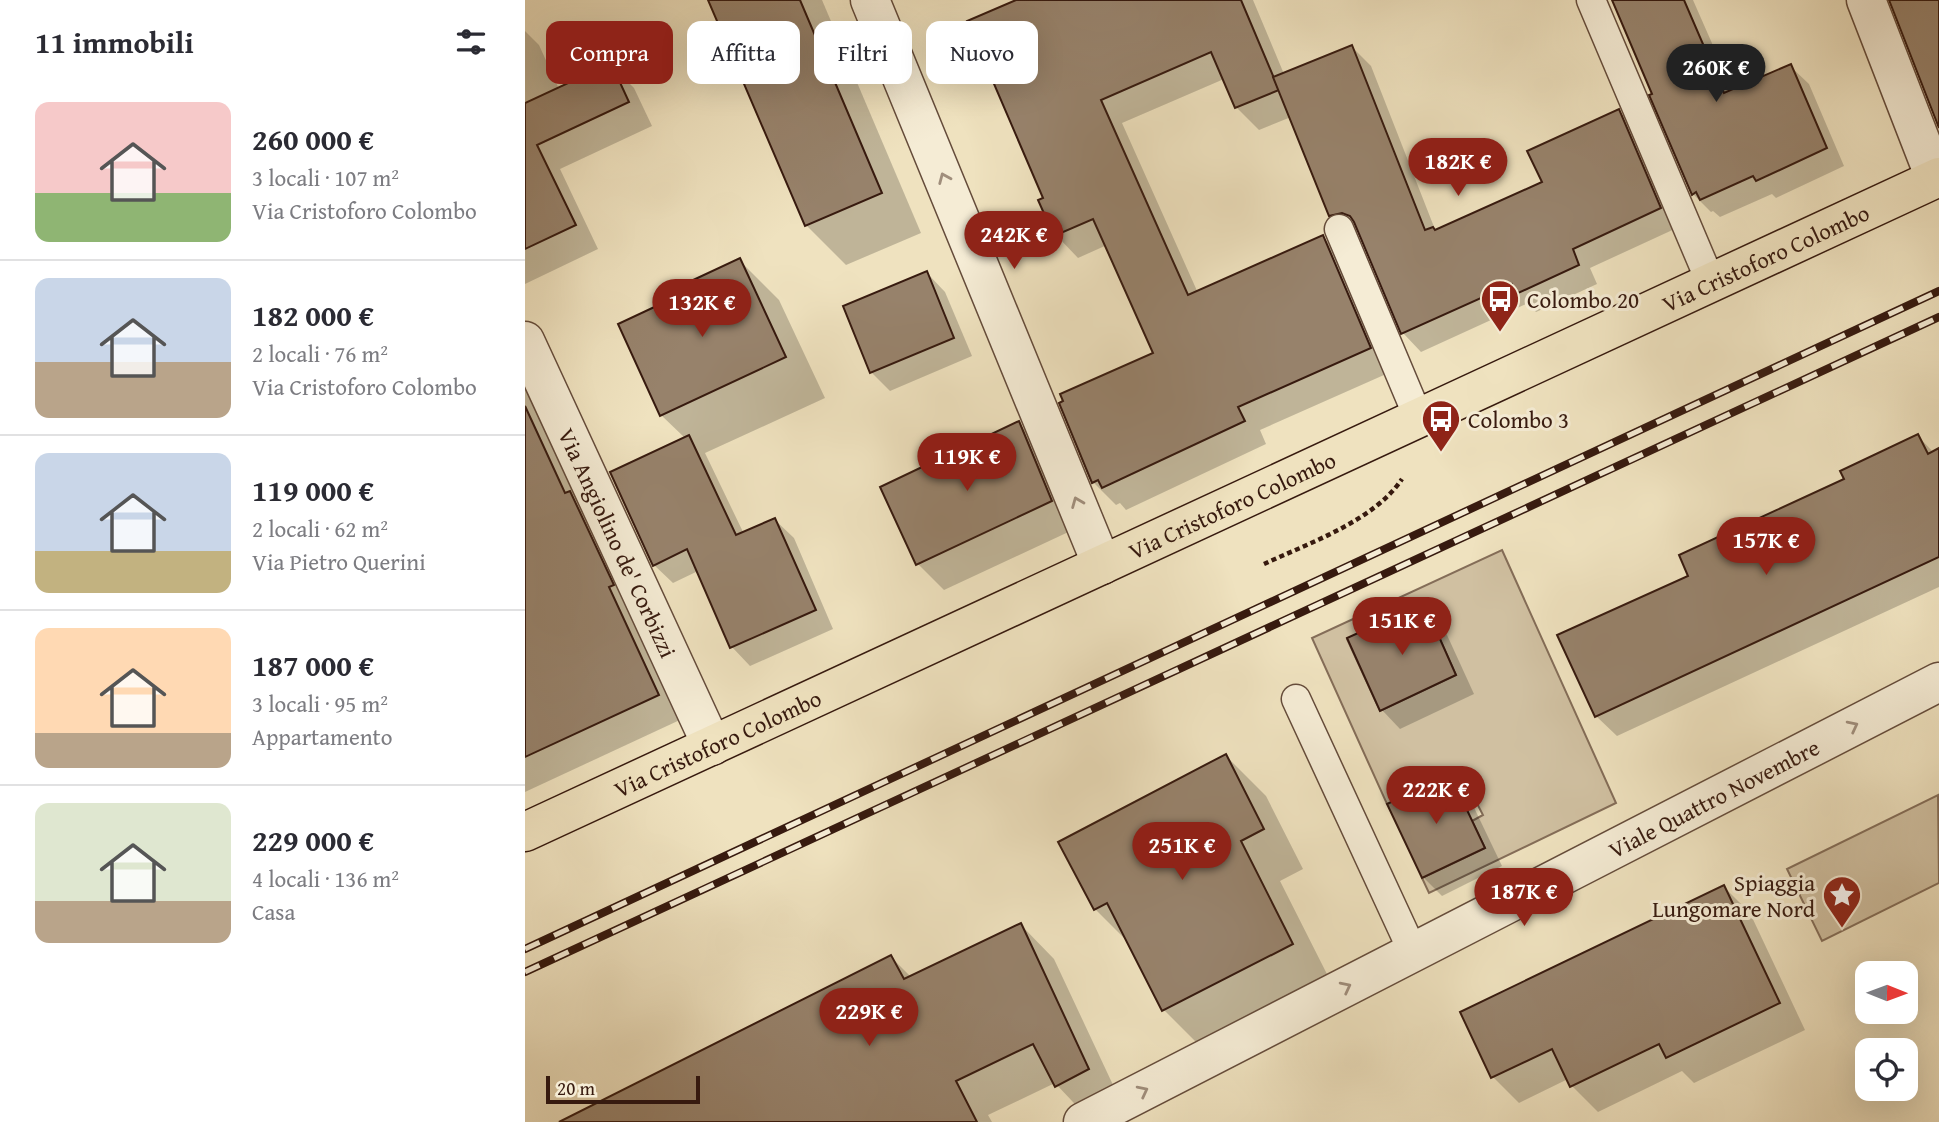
<!DOCTYPE html>
<html lang="it">
<head>
<meta charset="utf-8">
<style>
	:root { --surface:#fff; --page:#f7f7f7; --text:#2b2b33; --muted:#7c7c81; --line:#e1e1e2; --accent:#8f2418 }
	body { margin:0; font-family:"Gentium Book Plus",serif; background:var(--page); color:var(--text); height:100vh; display:flex; flex-direction:column; font-size:26px; white-space:nowrap }
	* { box-sizing:border-box; margin:0 }
	p { font-size:23px; color:var(--muted) }
	.icon { flex:none; width:38px; height:38px; fill:none; stroke:currentColor; stroke-width:2; stroke-linecap:round; stroke-linejoin:round }
	.map { position:relative; flex:1; overflow:hidden }
	.drawer { display:flex; flex-direction:column; background:var(--surface); width:525px }
	.drawer>* { flex:none }
	.guide { position:absolute; left:21px; top:21px; width:665px; height:63px; display:flex; gap:14px }
	.needle { width:46px; rotate:91deg }
	.controls { position:absolute; left:1330px; top:961px; display:grid; gap:14px }
	.controls a { display:grid; place-items:center; width:63px; height:63px; border-radius:14px; background:var(--surface); box-shadow:0 7px 28px #0002; font-size:35px }
	.scale { position:absolute; left:21px; bottom:18px; width:154px; box-sizing:border-box; padding-left:7px; border:4px solid #371a0f; border-top:0; font-size:19px; line-height:24px; white-space:nowrap; color:#371a0f; -webkit-text-stroke:5px #f5ecd5; paint-order:stroke }
	.price { position:absolute; translate:-50% -60px; padding:0 16px; border-radius:24px; background:var(--accent); color:#fff; font-size:23px; line-height:46px; filter:drop-shadow(0 2px 4px #0008) }
	.price::after { content:''; position:absolute; left:50%; top:42px; width:21px; height:16px; margin-left:-10px; background:inherit; clip-path:polygon(0 0,100% 0,50% 100%) }
	.price.on { background:#222; color:#fff }
	ul { padding:0; list-style:none }
	li { display:flex; align-items:center; gap:21px; height:175px; padding:0 35px }
	li+li { border-top:2px solid var(--line) }
	li span { display:grid; place-items:center; flex:none; width:196px; height:140px; border-radius:14px; color:#555 }
	li>.icon { margin-inline-start:auto }
	span .icon { width:84px; height:84px; fill:#fffc; stroke-width:1 }
	li b { font-size:30px }
	h2 { display:flex; justify-content:space-between; align-items:center; height:84px; padding:0 35px; font-size:30px }
	.tag { padding:0 24px; border-radius:14px; background:var(--surface); box-shadow:0 7px 28px #0002; font-size:24px; line-height:63px }
	.tag.on { background:var(--accent); color:#fff }
	main { display:flex; flex:1; min-height:0 }
	.map>svg:first-child { display:block }
	.garden { fill:#d0c0a1; stroke:#846d58; stroke-width:2; fill-rule:evenodd }
	.shadow { fill:#0003 }
	.building { fill:#97826b; stroke:#371a0f; stroke-width:2 }
	.lines { fill:none; stroke-linecap:round; stroke-linejoin:round }
	.lane-casing { stroke:#654c3b; stroke-width:31 }
	.street-casing { stroke:#654c3b; stroke-width:41 }
	.primary-casing { stroke:#371a0f; stroke-width:41 }
	.path { stroke:#371a0f; stroke-width:4.5; stroke-dasharray:5 3.5; stroke-linecap:butt }
	.lane { stroke:#f5ecd5; stroke-width:28 }
	.street { stroke:#f5ecd5; stroke-width:38 }
	.primary { stroke:#efe2bf; stroke-width:38 }
	.rail-casing { stroke:#371a0f; stroke-width:8 }
	.rail { stroke:#f5ecd5; stroke-width:5; stroke-dasharray:16; stroke-linecap:butt }
	.oneway { stroke:#a08e7c }
	.labels { text-anchor:middle; dominant-baseline:central; stroke-width:6; stroke-linejoin:round; paint-order:stroke }
	.street-label { font-size:23px; fill:#371a0f; stroke:#f5ecd5 }
	.poi-label { font-size:23px; fill:#371a0f; stroke:#f5ecd5; text-anchor:start }
</style>
</head>
<body>
<main>
<section class="drawer">
<h2>11 immobili<svg class="icon" aria-label="filters" viewBox="0 0 24 24"><path d="M4 7h16M4 17h16"/><circle cx="9" cy="7" r="2"/><circle cx="15" cy="17" r="2"/></svg></h2>
<ul>
<li><span style="background:linear-gradient(#f6c9c9 65%,#8fb573 0)"><svg class="icon" aria-label="home" viewBox="0 0 24 24"><path d="M3 11l9-7 9 7M6 9v11h12V9"/></svg></span><div><b>260 000 €</b><p>3 locali · 107 m²</p><p>Via Cristoforo Colombo</p></div></li>
<li><span style="background:linear-gradient(#c9d6e8 60%,#b9a48a 0)"><svg class="icon" aria-label="home" viewBox="0 0 24 24"><path d="M3 11l9-7 9 7M6 9v11h12V9"/></svg></span><div><b>182 000 €</b><p>2 locali · 76 m²</p><p>Via Cristoforo Colombo</p></div></li>
<li><span style="background:linear-gradient(#c9d6e8 70%,#c2b280 0)"><svg class="icon" aria-label="home" viewBox="0 0 24 24"><path d="M3 11l9-7 9 7M6 9v11h12V9"/></svg></span><div><b>119 000 €</b><p>2 locali · 62 m²</p><p>Via Pietro Querini</p></div></li>
<li><span style="background:linear-gradient(#ffd9b3 75%,#b9a48a 0)"><svg class="icon" aria-label="home" viewBox="0 0 24 24"><path d="M3 11l9-7 9 7M6 9v11h12V9"/></svg></span><div><b>187 000 €</b><p>3 locali · 95 m²</p><p>Appartamento</p></div></li>
<li><span style="background:linear-gradient(#dfe7d0 70%,#b9a48a 0)"><svg class="icon" aria-label="home" viewBox="0 0 24 24"><path d="M3 11l9-7 9 7M6 9v11h12V9"/></svg></span><div><b>229 000 €</b><p>4 locali · 136 m²</p><p>Casa</p></div></li>
</ul>
</section>
<div class="map">
<svg width="1414" height="1122" viewBox="0 0 1414 1122">
	<rect width="100%" height="100%" fill="#efe2bf"/>
	<filter id="stains"><feTurbulence type="fractalNoise" baseFrequency=".00286" numOctaves="4"/><feColorMatrix values="0 0 0 0 .2 0 0 0 0 .09 0 0 0 0 .02 0 0 0 .5 -.17"/></filter>
	<radialGradient id="worn" r=".72"><stop offset=".6" stop-color="#630" stop-opacity="0"/><stop offset="1" stop-color="#630" stop-opacity=".3"/></radialGradient>
	<g class="garden">
		<path d="M977 550 1091 803 904 893 897 878 960 848 947 821 958 815 944 788 933 793 862 804 787 638ZM899 604 931 675 855 711 822 639Z"/>
		<path d="M1413 795 1414 883 1297 941 1262 869Z"/>
	</g>
	<g class="shadow">
		<path d="M185 0H297L396 233 321 265 281 225Z"/>
		<path d="M495 0H728L759 74 827 47 846 66 911 232 1020 182 1094 111 1112 129 1154 227 1065 268 1072 284 1011 312 1003 303 896 352 878 333 835 231 824 234 805 215 766 117 734 130 711 107 699 79 597 123 673 293 798 237 821 260 868 371 735 430 741 444 601 510 595 503 591 505 568 482 631 353 582 245 553 258 531 235 520 199Z"/>
		<path d="M1088 0H1168L1208 91 1265 66 1284 84 1319 166 1251 198 1247 194 1195 217 1188 211 1186 212 1168 194 1130 94Z"/>
		<path d="M0 31 14 45 34 89 86 65 109 88 127 126 35 169 73 249 0 284Z"/>
		<path d="M214 260 254 300 300 398 180 453 219 534 250 520 269 538 308 629 225 666 207 647 173 571 148 583 129 565 160 438 136 415 172 289Z"/>
		<path d="M402 273 420 292 447 356 365 391 346 372Z"/>
		<path d="M0 380 157 719 0 792Z"/>
		<path d="M494 424 520 450 552 528 419 590 393 564Z"/>
		<path d="M1393 436 1409 453 1414 450V587L1092 736 1071 716 1165 576Z"/>
		<path d="M899 606 917 624 949 694 875 729 857 710Z"/>
		<path d="M701 756 741 796 778 869 755 881 807 984 679 1050 639 1010 605 944 570 909Z"/>
		<path d="M924 776 943 795 977 866 917 896 898 877 865 805Z"/>
		<path d="M1199 887 1225 913 1280 1030 1169 1083 1157 1071 1073 1112 1047 1086 1043 1079 994 1103 968 1077 937 1013Z"/>
		<path d="M496 925 529 959 596 1102 564 1119 530 1083 463 1115 467 1122H37L366 957 386 977Z"/>
	</g>
	<g class="building">
		<path d="M183 0H275L357 193 280 226Z"/>
		<path d="M491 0H716L754 90 710 108 686 52 576 100 663 295 798 235 846 348 713 407 720 421 577 488 573 480 567 483 534 403 538 401 535 394 628 353 568 219 529 236 513 200 518 198 442 21Z"/>
		<path d="M1087 0H1159L1199 93 1266 64 1302 148 1231 181 1228 176 1175 200 1171 192 1167 195 1124 95 1127 94Z"/>
		<path d="M1364 0H1414V128Z"/>
		<path d="M827 45 900 230 908 227 910 230 1017 182 1002 151 1094 109 1136 208 1048 249 1054 265 991 294 987 284 876 334 829 222 825 216 817 213 804 216 748 77Z"/>
		<path d="M86 63 104 102 12 145 51 225 0 249V103Z"/>
		<path d="M215 258 261 357 135 416 93 324 170 288 166 281Z"/>
		<path d="M402 271 429 338 345 373 318 306Z"/>
		<path d="M0 406 40 493 45 491 89 585 84 587 134 695 0 757Z"/>
		<path d="M494 421 527 501 391 565 355 487Z"/>
		<path d="M1393 434 1403 454 1414 448V557L1070 717 1032 635 1163 576 1154 555 1319 479 1315 471Z"/>
		<path d="M164 435 211 535 250 518 291 610 205 648 162 549 128 566 85 472Z"/>
		<path d="M899 603 931 675 855 711 822 638Z"/>
		<path d="M701 754 739 829 716 841 768 944 637 1011 582 903 569 910 533 842Z"/>
		<path d="M925 774 960 848 897 878 862 804Z"/>
		<path d="M1199 885 1255 1003 1141 1058 1134 1044 1045 1087 1027 1049 966 1078 935 1012Z"/>
		<path d="M496 923 564 1069 530 1087 508 1044 431 1081 452 1122H34L366 955 379 979Z"/>
	</g>
	<g class="lines">
		<g class="lane-casing">
			<g id="lane">
				<path d="M1066 0 1186 283"/>
				<path d="M814 229 894 419"/>
				<path d="M771 699 888 952"/>
			</g>
		</g>
		<g class="street-casing">
			<g id="street">
				<path d="M345 0 577 565"/>
				<path d="M1341 0 1410 178"/>
				<path id="s1" d="M0 341 187 746"/>
				<path id="s2" d="M558 1122 1414 682"/>
			</g>
		</g>
		<g class="primary-casing">
			<g id="primary">
				<path id="s3" d="M0 832 1414 177"/>
			</g>
		</g>
		<path class="path" d="M739 564C784 543 849 521 877 479"/>
		<use href="#lane" class="lane"/>
		<use href="#street" class="street"/>
		<use href="#primary" class="primary"/>
		<g class="rail-casing">
			<g id="rail">
				<path d="M0 949 1414 291"/>
				<path d="M0 972 1414 317"/>
			</g>
		</g>
		<use href="#rail" class="rail"/>
	</g>
	<defs><path id="oneway-chevron" d="M-2-3.5L2.5 0L-2 3.5" fill="none" stroke-width="1.6" stroke-linecap="round" stroke-linejoin="round" transform="scale(1.75)"/></defs>
	<g class="oneway">
		<use href="#oneway-chevron" transform="translate(419 178) rotate(-113)"/>
		<use href="#oneway-chevron" transform="translate(552 502) rotate(-112)"/>
		<use href="#oneway-chevron" transform="translate(1328 726) rotate(-27)"/>
		<use href="#oneway-chevron" transform="translate(821 987) rotate(-27)"/>
		<use href="#oneway-chevron" transform="translate(618 1091) rotate(-27)"/>
	</g>
	<defs>
		<g id="bus-pin" transform="scale(2.0125)"><path d="M0 17L-7.5 6A9.5 9.5 0 1 1 7.5 6Z" fill="#8f2418" stroke="#f5ecd5"/><path d="M-5-6H5V4H4V6H2V4H-2V6H-4V4H-5ZM-3.5-4V0h7V-4ZM-3.5 1.2v1.5H-2V1.2ZM2 1.2v1.5H3.5V1.2Z" fill="#fff"/></g>
		<g id="sight-pin" transform="scale(2.0125)"><path d="M0 17L-7.5 6A9.5 9.5 0 1 1 7.5 6Z" fill="#8f2418" stroke="#f5ecd5"/><path d="M0-6L1.8-2.2L6-1.7L2.9 1.2L3.7 5.4L0 3.3L-3.7 5.4L-2.9 1.2L-6-1.7L-1.8-2.2Z" fill="#fff"/></g>
	</defs>
	<g fill-rule="evenodd">
		<use href="#bus-pin" x="975" y="299"/>
		<use href="#bus-pin" x="916" y="419"/>
		<use href="#sight-pin" x="1317" y="895"/>
	</g>
	<g class="labels">
		<g class="street-label">
			<text stroke="none"><textPath href="#s3" startOffset="1367">Via Cristoforo Colombo</textPath></text>
			<text stroke="none"><textPath href="#s3" startOffset="779">Via Cristoforo Colombo</textPath></text>
			<text stroke="none"><textPath href="#s1" startOffset="222">Via Angiolino de' Corbizzi</textPath></text>
			<text stroke="none"><textPath href="#s3" startOffset="212">Via Cristoforo Colombo</textPath></text>
			<text stroke="none"><textPath href="#s2" startOffset="709">Viale Quattro Novembre</textPath></text>
		</g>
		<g class="poi-label">
			<text x="1002" y="299">Colombo 20</text>
			<text x="943" y="419">Colombo 3</text>
			<text x="1290" y="882" text-anchor="end">Spiaggia<tspan x="1290" dy="26">Lungomare Nord</tspan></text>
		</g>
	</g>
	<rect width="100%" height="100%" filter="url(#stains)"/>
	<rect width="100%" height="100%" fill="url(#worn)"/>
</svg>
<div class="controls">
<a><svg class="needle" viewBox="-14 -14 28 28"><path d="M0-13l5 13h-10z" fill="#e53935"/><path d="M0 13l5-13h-10z" fill="#7c7c81"/></svg></a>
<a><svg class="icon" aria-label="locate" viewBox="0 0 24 24"><circle cx="12" cy="12" r="6"/><path d="M12 2v4M12 18v4M2 12h4M18 12h4"/></svg></a>
</div>
<div class="scale">20 m</div>
<b class="price on" style="left:1191px;top:104px">260K €</b>
<b class="price" style="left:933px;top:198px">182K €</b>
<b class="price" style="left:489px;top:271px">242K €</b>
<b class="price" style="left:177px;top:339px">132K €</b>
<b class="price" style="left:442px;top:493px">119K €</b>
<b class="price" style="left:1241px;top:577px">157K €</b>
<b class="price" style="left:877px;top:657px">151K €</b>
<b class="price" style="left:911px;top:826px">222K €</b>
<b class="price" style="left:657px;top:882px">251K €</b>
<b class="price" style="left:999px;top:928px">187K €</b>
<b class="price" style="left:344px;top:1048px">229K €</b>
<div class="guide">
<a class="tag on">Compra</a>
<a class="tag">Affitta</a>
<a class="tag">Filtri</a>
<a class="tag">Nuovo</a>
</div>
</div>
</main>
</body>
</html>
